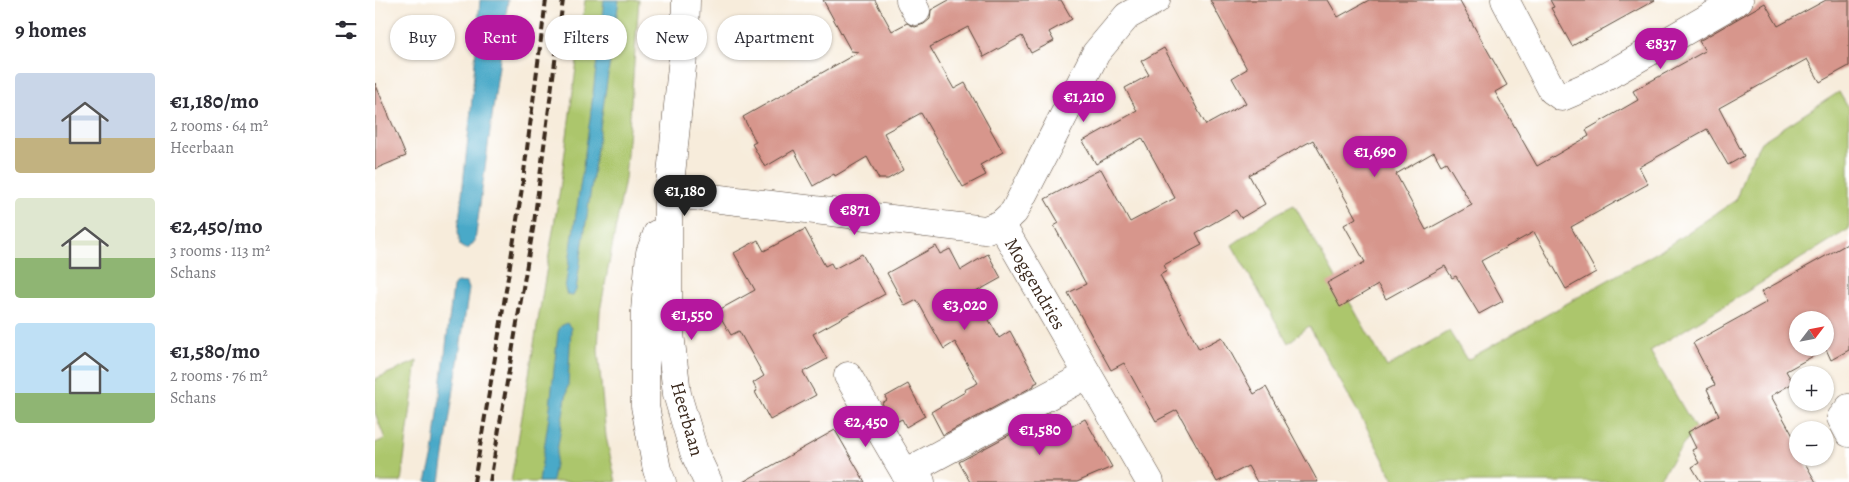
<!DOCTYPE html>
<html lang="en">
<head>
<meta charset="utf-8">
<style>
	:root { --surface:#fff; --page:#f2f2f3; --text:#2b2b33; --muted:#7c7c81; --accent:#b5179e }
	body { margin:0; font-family:Alegreya,serif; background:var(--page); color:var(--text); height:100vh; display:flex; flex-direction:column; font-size:19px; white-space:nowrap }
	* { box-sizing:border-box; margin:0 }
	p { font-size:16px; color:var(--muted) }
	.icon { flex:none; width:28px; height:28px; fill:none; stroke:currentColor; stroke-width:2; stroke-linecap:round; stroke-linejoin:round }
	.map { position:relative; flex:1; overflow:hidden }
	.panel { display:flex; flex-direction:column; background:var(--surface); width:375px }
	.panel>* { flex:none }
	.banner { position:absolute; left:15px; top:15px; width:475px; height:45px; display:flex; gap:10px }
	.needle { width:32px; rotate:58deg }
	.controls { position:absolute; left:1414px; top:311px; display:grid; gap:10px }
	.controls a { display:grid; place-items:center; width:45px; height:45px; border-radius:50%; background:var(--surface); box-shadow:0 1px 4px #0004; font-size:25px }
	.price { position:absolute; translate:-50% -42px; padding:0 11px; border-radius:18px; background:var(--accent); color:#fff; font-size:16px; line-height:32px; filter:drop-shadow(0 1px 2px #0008) }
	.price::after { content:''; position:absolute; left:50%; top:30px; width:15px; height:11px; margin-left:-8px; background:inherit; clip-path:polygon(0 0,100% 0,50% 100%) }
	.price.active { background:#222; color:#fff }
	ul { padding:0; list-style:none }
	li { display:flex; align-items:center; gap:15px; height:125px; padding:0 15px }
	li span { display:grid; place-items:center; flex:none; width:140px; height:100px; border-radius:5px; color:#555 }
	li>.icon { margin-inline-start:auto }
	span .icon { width:60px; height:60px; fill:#fffc; stroke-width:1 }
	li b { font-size:21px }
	h2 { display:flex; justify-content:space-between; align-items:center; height:60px; padding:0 15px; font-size:21px }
	.tag { padding:0 18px; border-radius:22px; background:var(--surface); box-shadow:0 1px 4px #0004; font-size:18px; line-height:45px }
	.tag.active { background:var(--accent); color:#fff }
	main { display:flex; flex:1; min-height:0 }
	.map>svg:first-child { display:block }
	.green { fill:#acc66c; stroke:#747845 }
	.water { fill:#49a9c8; stroke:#426a73 }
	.building { fill:#d7968c; fill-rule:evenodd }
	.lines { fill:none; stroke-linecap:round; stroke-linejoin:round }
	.minor-casing { stroke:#57473a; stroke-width:29 }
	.minor { stroke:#fff; stroke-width:28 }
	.rail { stroke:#3b2a1e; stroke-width:4; stroke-dasharray:8 4; stroke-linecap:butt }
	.labels { text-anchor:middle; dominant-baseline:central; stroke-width:4.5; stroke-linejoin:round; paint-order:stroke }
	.street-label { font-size:19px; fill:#3b2a1e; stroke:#fff }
</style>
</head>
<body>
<main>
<section class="panel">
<h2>9 homes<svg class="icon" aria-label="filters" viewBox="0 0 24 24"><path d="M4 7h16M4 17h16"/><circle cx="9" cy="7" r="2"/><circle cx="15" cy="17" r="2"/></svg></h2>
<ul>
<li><span style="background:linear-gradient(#c9d6e8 65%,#c2b280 0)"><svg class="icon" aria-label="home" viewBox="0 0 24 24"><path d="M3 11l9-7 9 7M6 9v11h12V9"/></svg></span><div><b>€1,180/mo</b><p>2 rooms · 64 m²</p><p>Heerbaan</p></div></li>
<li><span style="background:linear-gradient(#dfe7d0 60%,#8fb573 0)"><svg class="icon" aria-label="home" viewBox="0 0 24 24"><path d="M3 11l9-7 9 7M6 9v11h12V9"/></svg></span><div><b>€2,450/mo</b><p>3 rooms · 113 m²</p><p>Schans</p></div></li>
<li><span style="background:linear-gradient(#bfe0f5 70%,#8fb573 0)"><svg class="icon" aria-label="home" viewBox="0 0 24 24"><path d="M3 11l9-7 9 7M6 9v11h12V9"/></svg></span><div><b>€1,580/mo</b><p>2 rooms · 76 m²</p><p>Schans</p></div></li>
</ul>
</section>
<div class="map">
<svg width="1474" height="482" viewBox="0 0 1474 482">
	<rect width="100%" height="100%" fill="#fff"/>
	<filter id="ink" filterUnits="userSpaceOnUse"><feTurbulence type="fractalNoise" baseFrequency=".02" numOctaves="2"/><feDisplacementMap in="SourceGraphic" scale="10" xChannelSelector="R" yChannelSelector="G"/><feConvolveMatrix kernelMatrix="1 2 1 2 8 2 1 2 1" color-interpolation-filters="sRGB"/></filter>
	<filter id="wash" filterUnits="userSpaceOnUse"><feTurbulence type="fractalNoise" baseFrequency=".0096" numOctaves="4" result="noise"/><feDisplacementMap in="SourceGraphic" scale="20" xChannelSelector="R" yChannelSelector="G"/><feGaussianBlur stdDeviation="1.12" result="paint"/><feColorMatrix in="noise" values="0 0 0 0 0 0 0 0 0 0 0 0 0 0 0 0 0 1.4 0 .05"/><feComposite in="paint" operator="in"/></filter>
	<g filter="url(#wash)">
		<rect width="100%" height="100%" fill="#f7ecdb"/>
		<g class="green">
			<path d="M210 0H264L250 179 225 311 223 350 231 437 241 482H136L185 189Z"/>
			<path d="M1464 92 1474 109V229L1275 351 1320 428 1282 482H1020L992 428 934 326 913 343 857 245 901 214 919 205 1012 367 1074 331 1092 360 1288 249 1361 200 1370 171 1386 142Z"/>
			<path d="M42 361 26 482H0V443L10 439 0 413V379Z"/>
		</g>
		<g class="water">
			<path d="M105 0H133L100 241 94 248 90 249 85 246 83 231 96 110Z"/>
			<path d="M229 0H244L201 290 198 296 192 295 190 289 215 119Z"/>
			<path d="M82 282 92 283 94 289 65 482H51L58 455 78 287Z"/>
			<path d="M192 323 196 328 193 385 177 482H164L174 416 183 332 186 326Z"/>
		</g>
		<g id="blocks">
			<g class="building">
				<path d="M448 0H500L517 31 532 23 540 27 549 24 555 19 556 10 574 0H686L697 19 674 32 679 41 656 53 647 36 609 57 593 27 555 47 579 89 590 83 628 152 605 165 611 175 588 187 546 113 509 133 528 170 513 179H504L492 157 460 176 459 174 438 186 419 150 390 167 377 144 381 142 368 117 484 52 476 51Z"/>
				<path d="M835 0H953L963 17 994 0H1084L1132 85 1120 92 1162 166 1214 136 1211 130 1263 100 1258 91 1330 51 1324 41 1390 3 1403 26 1451 0H1474V66L1445 82 1432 59 1344 108 1369 156 1353 165 1332 129 1264 167 1273 184 1196 227 1221 272 1191 289 1159 232 1106 261 1128 301 1104 314 1081 276 1077 278 1070 266 1011 299 1003 285 965 307 952 283 990 262 969 225 981 218 938 140 874 175 890 204 866 218 861 210 821 233 827 245 789 265 792 271 785 275 824 349 847 337 879 394 891 387 943 482H882L873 466 842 482 802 410 781 421 749 363 736 370 693 293 711 284 679 226 684 223 670 199 726 169 755 222 800 198 767 138 721 164 708 141 762 111 750 88 774 75 766 61 789 48 831 125 871 103 857 78 872 69ZM1059 152 1066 165 1071 162 1097 205 1051 230 1021 174Z"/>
				<path d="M1175 0H1280L1197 46 1176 8 1179 7Z"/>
				<path d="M0 83 31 156 0 169Z"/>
				<path d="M430 229 450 266 456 263 459 269 487 254 510 294 438 334 452 359 428 372 441 395 395 420 380 392 382 391 378 383 389 376 364 331 356 335 342 311 380 290 359 253 383 240 389 251Z"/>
				<path d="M1474 243V350L1456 360 1451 349 1411 371 1418 383 1396 396 1422 443V458H1427L1441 482H1326L1317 467 1324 463 1317 450 1321 448 1313 432 1344 415 1332 389 1340 385 1318 343 1392 302 1386 292ZM1422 320H1450V348H1422Z"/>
				<path d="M561 246 565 254 575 249 586 270 613 254 626 278 599 293 624 338 635 331 663 382 659 384V386L568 435 556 412 590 392 589 390 603 383 580 342 569 349 542 300 530 306 512 273Z"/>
				<path d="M533 384 550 416 531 427 527 419 519 423 507 403 512 400 510 397Z"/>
				<path d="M675 413 686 432 710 419 737 467 702 482H595L584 462Z"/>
				<path d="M460 430 490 482H368Z"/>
			</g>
		</g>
	</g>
	<g filter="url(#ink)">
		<use href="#blocks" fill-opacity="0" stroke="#57473a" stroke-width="1"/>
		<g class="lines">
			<g class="minor-casing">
				<g id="minor">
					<path d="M311 0 310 37 293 204V316L302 394 319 452 333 482"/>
					<path d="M535 0 541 11"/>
					<path d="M1130 0 1177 90 1187 97 1222 82 1364 0"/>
					<path d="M294 194 328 197 610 230 626 224 639 212 721 53 752 16 781 0"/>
					<path d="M626 224 775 482"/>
					<path d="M282 234 275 253 270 311V406L282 470 287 482"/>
					<path d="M473 376 530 473 546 482"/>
					<path d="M1474 408 1466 418 1474 433"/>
					<path d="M530 473 712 375"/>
				</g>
			</g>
			<use href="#minor" class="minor"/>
			<g class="rail">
				<path d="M99 482 126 322 147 188 171 0"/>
				<path d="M115 482 159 223 188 0"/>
			</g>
		</g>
	</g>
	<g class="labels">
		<g class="street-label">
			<text transform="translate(660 284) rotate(60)">Moggendries</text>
			<text transform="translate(312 419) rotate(74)">Heerbaan</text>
		</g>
	</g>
</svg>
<div class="controls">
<a><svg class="needle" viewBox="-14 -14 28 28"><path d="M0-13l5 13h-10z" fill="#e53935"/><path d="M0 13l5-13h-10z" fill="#7c7c81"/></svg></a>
<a>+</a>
<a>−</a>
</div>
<b class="price" style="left:1286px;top:70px">€837</b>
<b class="price" style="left:709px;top:123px">€1,210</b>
<b class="price" style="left:1000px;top:178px">€1,690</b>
<b class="price active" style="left:310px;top:217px">€1,180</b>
<b class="price" style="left:480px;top:236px">€871</b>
<b class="price" style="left:590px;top:331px">€3,020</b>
<b class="price" style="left:317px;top:341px">€1,550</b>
<b class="price" style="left:491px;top:448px">€2,450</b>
<b class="price" style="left:665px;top:456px">€1,580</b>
<div class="banner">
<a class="tag">Buy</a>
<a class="tag active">Rent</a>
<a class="tag">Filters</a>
<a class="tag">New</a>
<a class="tag">Apartment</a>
</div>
</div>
</main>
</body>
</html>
